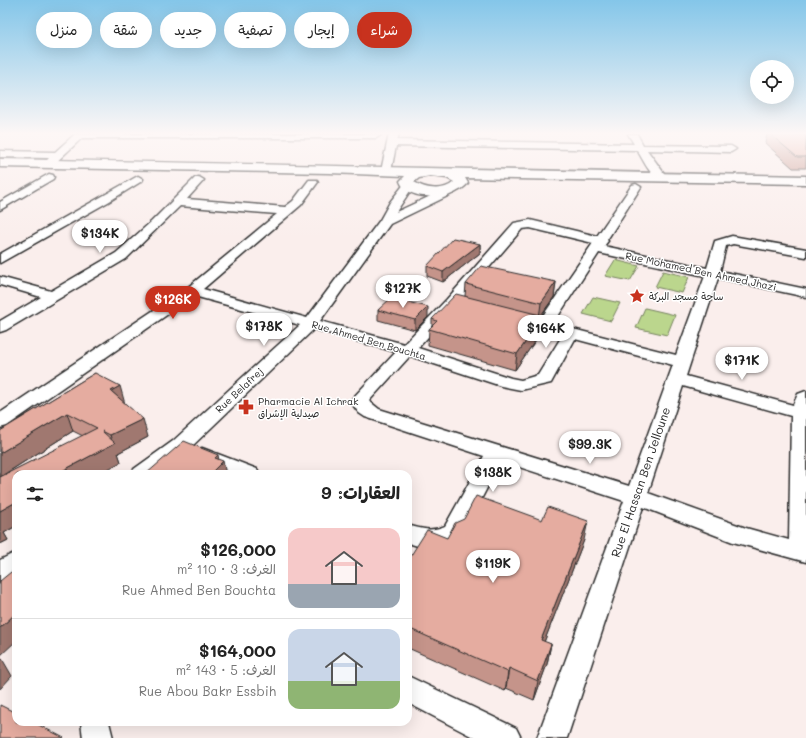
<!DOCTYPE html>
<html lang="ar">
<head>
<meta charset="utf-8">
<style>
	:root { --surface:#fff; --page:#f2f2f2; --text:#222; --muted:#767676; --line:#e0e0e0; --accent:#c8321e }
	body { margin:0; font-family:Mali,"Playpen Sans Arabic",sans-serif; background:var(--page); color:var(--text); direction:rtl; height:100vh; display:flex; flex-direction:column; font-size:15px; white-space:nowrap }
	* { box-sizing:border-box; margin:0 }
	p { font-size:13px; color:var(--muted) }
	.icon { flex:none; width:22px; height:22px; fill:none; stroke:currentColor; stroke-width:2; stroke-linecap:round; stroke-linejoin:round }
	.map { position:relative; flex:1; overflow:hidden; direction:ltr }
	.drawer { position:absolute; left:12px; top:470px; width:400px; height:256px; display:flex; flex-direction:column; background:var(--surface); border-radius:12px; box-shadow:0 4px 16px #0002; direction:rtl }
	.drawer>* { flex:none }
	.guide { position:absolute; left:12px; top:12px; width:400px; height:36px; direction:rtl; display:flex; gap:8px }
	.fabs { position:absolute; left:750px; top:60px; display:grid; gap:8px }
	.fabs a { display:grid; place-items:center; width:44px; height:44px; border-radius:50%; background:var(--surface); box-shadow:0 4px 16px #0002; font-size:20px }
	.price { position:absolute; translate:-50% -34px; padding:0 9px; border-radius:14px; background:#fff; color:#222; font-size:13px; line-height:26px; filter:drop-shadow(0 1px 2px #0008) }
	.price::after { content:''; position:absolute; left:50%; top:24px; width:12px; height:9px; margin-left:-6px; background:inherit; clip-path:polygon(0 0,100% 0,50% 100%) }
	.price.on { background:var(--accent); color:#fff }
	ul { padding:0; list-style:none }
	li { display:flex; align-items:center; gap:12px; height:100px; padding:0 12px }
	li+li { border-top:1px solid var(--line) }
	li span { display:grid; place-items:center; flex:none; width:112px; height:80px; border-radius:12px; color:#555 }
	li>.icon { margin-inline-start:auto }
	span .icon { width:48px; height:48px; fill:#fffc; stroke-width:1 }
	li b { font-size:17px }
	h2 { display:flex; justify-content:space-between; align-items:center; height:48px; padding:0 12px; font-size:17px }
	.chip { padding:0 14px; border-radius:18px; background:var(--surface); box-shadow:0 4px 16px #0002; font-size:14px; line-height:36px }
	.chip.on { background:var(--accent); color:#fff }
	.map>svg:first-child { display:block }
	.green { fill:#bbd68d; stroke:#73805c }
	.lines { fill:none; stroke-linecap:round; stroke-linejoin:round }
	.minor-casing { stroke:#2b2b2b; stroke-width:3 }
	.secondary-casing { stroke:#2b2b2b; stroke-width:3 }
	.minor { fill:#fff; fill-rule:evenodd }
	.secondary { fill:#fff; fill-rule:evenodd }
	.wall { fill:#c5948a; stroke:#2b2b2b }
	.shaded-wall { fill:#a07870; stroke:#2b2b2b }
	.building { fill:#e5aca0; stroke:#2b2b2b }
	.labels { text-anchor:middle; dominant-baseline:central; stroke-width:3; stroke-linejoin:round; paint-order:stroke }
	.street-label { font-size:10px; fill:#2b2b2b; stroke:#fff }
	.poi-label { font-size:10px; fill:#2b2b2b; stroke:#fff; text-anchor:start }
	.near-street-label { font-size:12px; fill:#2b2b2b; stroke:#fff }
</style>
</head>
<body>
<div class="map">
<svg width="806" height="738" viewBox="0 0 806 738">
	<rect width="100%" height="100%" fill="#faeeec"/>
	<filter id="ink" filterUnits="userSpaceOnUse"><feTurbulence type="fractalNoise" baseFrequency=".025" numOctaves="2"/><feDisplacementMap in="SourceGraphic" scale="8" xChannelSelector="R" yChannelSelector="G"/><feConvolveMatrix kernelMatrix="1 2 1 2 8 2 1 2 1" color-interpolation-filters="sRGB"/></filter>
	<g filter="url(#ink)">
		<g class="green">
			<path d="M615 260 639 266 630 281 605 276Z"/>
			<path d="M663 271 689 277 682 293 655 287Z"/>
			<path d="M593 297 620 303 611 321 583 314Z"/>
			<path d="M645 308 675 315 667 335 636 328Z"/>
		</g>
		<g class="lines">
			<g class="minor-casing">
				<g id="minor">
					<path d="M75 134H380L381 135 376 138H82L53 165 49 166 44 163 49 158 0 157V151L55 152Z"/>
					<path d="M389 134H399L397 140 634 144 628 134H637L643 145 731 146 736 149 731 152 647 150 666 176 661 179C650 177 643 159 637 150L396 146 391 171 386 174 381 171Z"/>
					<path d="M49 174 53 175 54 177 53 179 0 210V202Z"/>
					<path d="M138 176 143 179 142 181 108 202 0 263V254Z"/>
					<path d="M199 177 204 180 187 199 285 207 293 201 309 180H317L318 182 301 205 203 289 307 318 380 220 390 202 405 183H413L414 185 396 212 448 188H456L458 190 456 192 390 224 320 321 404 344 447 299 514 223 530 220 597 236 632 185 636 184 641 187 607 240 608 241 604 246 707 268 715 241 732 236 806 249V257L733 244 726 246 720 271 806 289V297L718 278 686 376 793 405 798 394 806 391V562L733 542 643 507 567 738H537L624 501 501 461 461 538 438 548 421 547 408 543V525C421 529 432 532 445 526L484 456 365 417 359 413 350 401 396 352 314 329 187 451 155 474H131L134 469 173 441 300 325 194 296 7 426 0 428V413L187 288 277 214 180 206 126 259 6 330 0 332V321L41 297 0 285V277L51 291 116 253 152 221 195 178ZM530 228 593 243 540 320 520 315 515 317 512 320 515 323 562 336 538 375 521 380 511 378 418 348 457 305 522 229ZM599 253 705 276 676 355 553 324ZM575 339 673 365 629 486 379 409 369 401 410 356 501 386 521 390 551 383ZM683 386 791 416 789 540 746 528 648 493Z"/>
					<path d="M202 448 257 469 260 474H230L195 460 192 455 195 450Z"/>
					<path d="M16 552V575L0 583V560Z"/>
					<path d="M408 676 516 728 521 738H475L408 703Z"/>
					<path d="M81 722H109L113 738H83Z"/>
				</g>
			</g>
			<g class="secondary-casing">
				<path id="secondary" d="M0 159C269 164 537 171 806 176V184L465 178 468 183C456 200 407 203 400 181L405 176 330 173 0 167ZM430 176 447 178 454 182C443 192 425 189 414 182L419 178Z"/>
			</g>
			<use href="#minor" class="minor"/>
			<use href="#secondary" class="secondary"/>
		</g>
		<g class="wall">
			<path d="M767 134H806V168H793L765 143Z"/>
			<path d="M480 244V253L443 282 427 276V266Z"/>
			<path d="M556 282 554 297 541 315 542 331 515 370 428 345 429 329 432 326V319L465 296 466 284Z"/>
			<path d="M378 310 428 317 415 330 378 320Z"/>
			<path d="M95 373 125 404 148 437 118 453 121 462 16 474V526L4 533 8 540 0 544V477L83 436 73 431 0 477V431Z"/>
			<path d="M447 538 584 540 544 642 551 644 547 664 534 700 506 688 505 691 408 648V560Z"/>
		</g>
		<g class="shaded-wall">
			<path d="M480 244V253L443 282V272Z"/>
			<path d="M556 282 554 297 539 318 541 303Z"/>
			<path d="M428 307V317L415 330V320Z"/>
			<path d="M544 316 542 331 515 370 517 354Z"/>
			<path d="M120 386 125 404 111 391Z"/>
			<path d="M67 413 73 431 0 477V453Z"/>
			<path d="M143 419 148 437 118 453 121 462 99 474H63L62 471 113 444 110 435Z"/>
			<path d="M218 455 220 465 223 461 226 474H210L215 458Z"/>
			<path d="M16 502V526L4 533 8 540 0 544V511Z"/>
			<path d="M588 521 584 540 537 660 541 640Z"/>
			<path d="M16 613V641L0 656V628Z"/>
			<path d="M551 644 547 664 534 700 538 681Z"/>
			<path d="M1 657 12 676 0 689V659Z"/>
			<path d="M509 668 506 688 505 691 508 672Z"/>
		</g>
		<g class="building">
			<path d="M770 134H806V157H797Z"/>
			<path d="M453 238 480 244 443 272 427 266Z"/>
			<path d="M481 266 556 282 541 303 466 284Z"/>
			<path d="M456 294 544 316 517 354 429 329 437 321 432 319Z"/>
			<path d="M391 298 428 307 415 320 378 310Z"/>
			<path d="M95 373 120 386 111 391 143 419 110 435 102 431 115 443 62 471 64 474H16V502L0 511V477L97 428 67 413 0 453V431Z"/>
			<path d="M184 441 218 455 215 458 223 461 210 474H146Z"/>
			<path d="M476 496 542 520 548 507 588 521 541 640 551 644 538 681 509 668 508 672 408 628V560L427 530 447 538 455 523 464 519Z"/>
			<path d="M11 572 16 574V613L0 628V581Z"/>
			<path d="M0 705 16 713V722H33L64 738H0Z"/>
		</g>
	</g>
	<linearGradient id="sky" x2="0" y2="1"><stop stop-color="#84c6e9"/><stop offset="0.56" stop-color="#fdf7f6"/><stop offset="1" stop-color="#fdf7f6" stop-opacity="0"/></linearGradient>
	<rect width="806" height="238" fill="url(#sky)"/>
	<defs>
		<g id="sight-bare" transform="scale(1.2)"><path d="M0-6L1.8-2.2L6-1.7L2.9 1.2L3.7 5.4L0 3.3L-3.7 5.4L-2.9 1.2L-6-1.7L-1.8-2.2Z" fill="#c8321e" stroke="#fff" stroke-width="2.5" paint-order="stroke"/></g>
		<g id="pharmacy-bare" transform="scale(1.2)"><path d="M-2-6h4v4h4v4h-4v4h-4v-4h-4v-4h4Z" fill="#c8321e" stroke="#fff" stroke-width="2.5" paint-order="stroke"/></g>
	</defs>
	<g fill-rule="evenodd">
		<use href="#sight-bare" x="637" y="296"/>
		<use href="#pharmacy-bare" x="246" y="407"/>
	</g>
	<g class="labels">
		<g class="street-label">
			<text transform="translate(701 271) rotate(12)">Rue Mohamed Ben Ahmed Jhazi</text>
			<text transform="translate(369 340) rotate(16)">Rue Ahmed Ben Bouchta</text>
			<text transform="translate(239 390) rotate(-43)">Rue Belafrej</text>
		</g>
		<g class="poi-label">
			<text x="649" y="296">ساحة مسجد البركة</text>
			<text x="258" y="401">Pharmacie Al Ichrak<tspan x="258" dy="12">صيدلية الإشراق</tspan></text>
		</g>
		<g class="near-street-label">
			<text transform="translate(640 482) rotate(-71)">Rue El Hassan Ben Jelloune</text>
		</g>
	</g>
</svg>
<div class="fabs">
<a><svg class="icon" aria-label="locate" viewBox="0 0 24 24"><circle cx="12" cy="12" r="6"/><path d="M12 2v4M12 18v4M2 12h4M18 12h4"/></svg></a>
</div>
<b class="price" style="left:100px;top:254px">$134K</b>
<b class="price" style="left:403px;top:309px">$127K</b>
<b class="price on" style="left:173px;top:320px">$126K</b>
<b class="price" style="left:264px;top:347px">$178K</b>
<b class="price" style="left:546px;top:349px">$164K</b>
<b class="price" style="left:742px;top:381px">$171K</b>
<b class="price" style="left:590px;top:465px">$99.3K</b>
<b class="price" style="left:493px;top:493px">$138K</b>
<b class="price" style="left:493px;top:584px">$119K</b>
<div class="guide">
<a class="chip on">شراء</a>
<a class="chip">إيجار</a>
<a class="chip">تصفية</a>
<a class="chip">جديد</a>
<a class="chip">شقة</a>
<a class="chip">منزل</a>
</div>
<section class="drawer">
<h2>العقارات: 9<svg class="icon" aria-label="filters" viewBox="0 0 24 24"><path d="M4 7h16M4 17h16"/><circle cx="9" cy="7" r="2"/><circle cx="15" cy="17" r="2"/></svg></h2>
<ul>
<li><span style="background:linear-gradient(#f6c9c9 70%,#9aa5b1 0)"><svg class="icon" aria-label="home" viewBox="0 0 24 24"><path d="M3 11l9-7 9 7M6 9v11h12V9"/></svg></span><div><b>$126,000</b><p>الغرف: 3 · 110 m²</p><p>Rue Ahmed Ben Bouchta</p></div></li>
<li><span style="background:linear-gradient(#c9d6e8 65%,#8fb573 0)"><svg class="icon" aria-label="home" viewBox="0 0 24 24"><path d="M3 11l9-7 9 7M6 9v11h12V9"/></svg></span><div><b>$164,000</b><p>الغرف: 5 · 143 m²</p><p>Rue Abou Bakr Essbih</p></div></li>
</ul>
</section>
</div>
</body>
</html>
